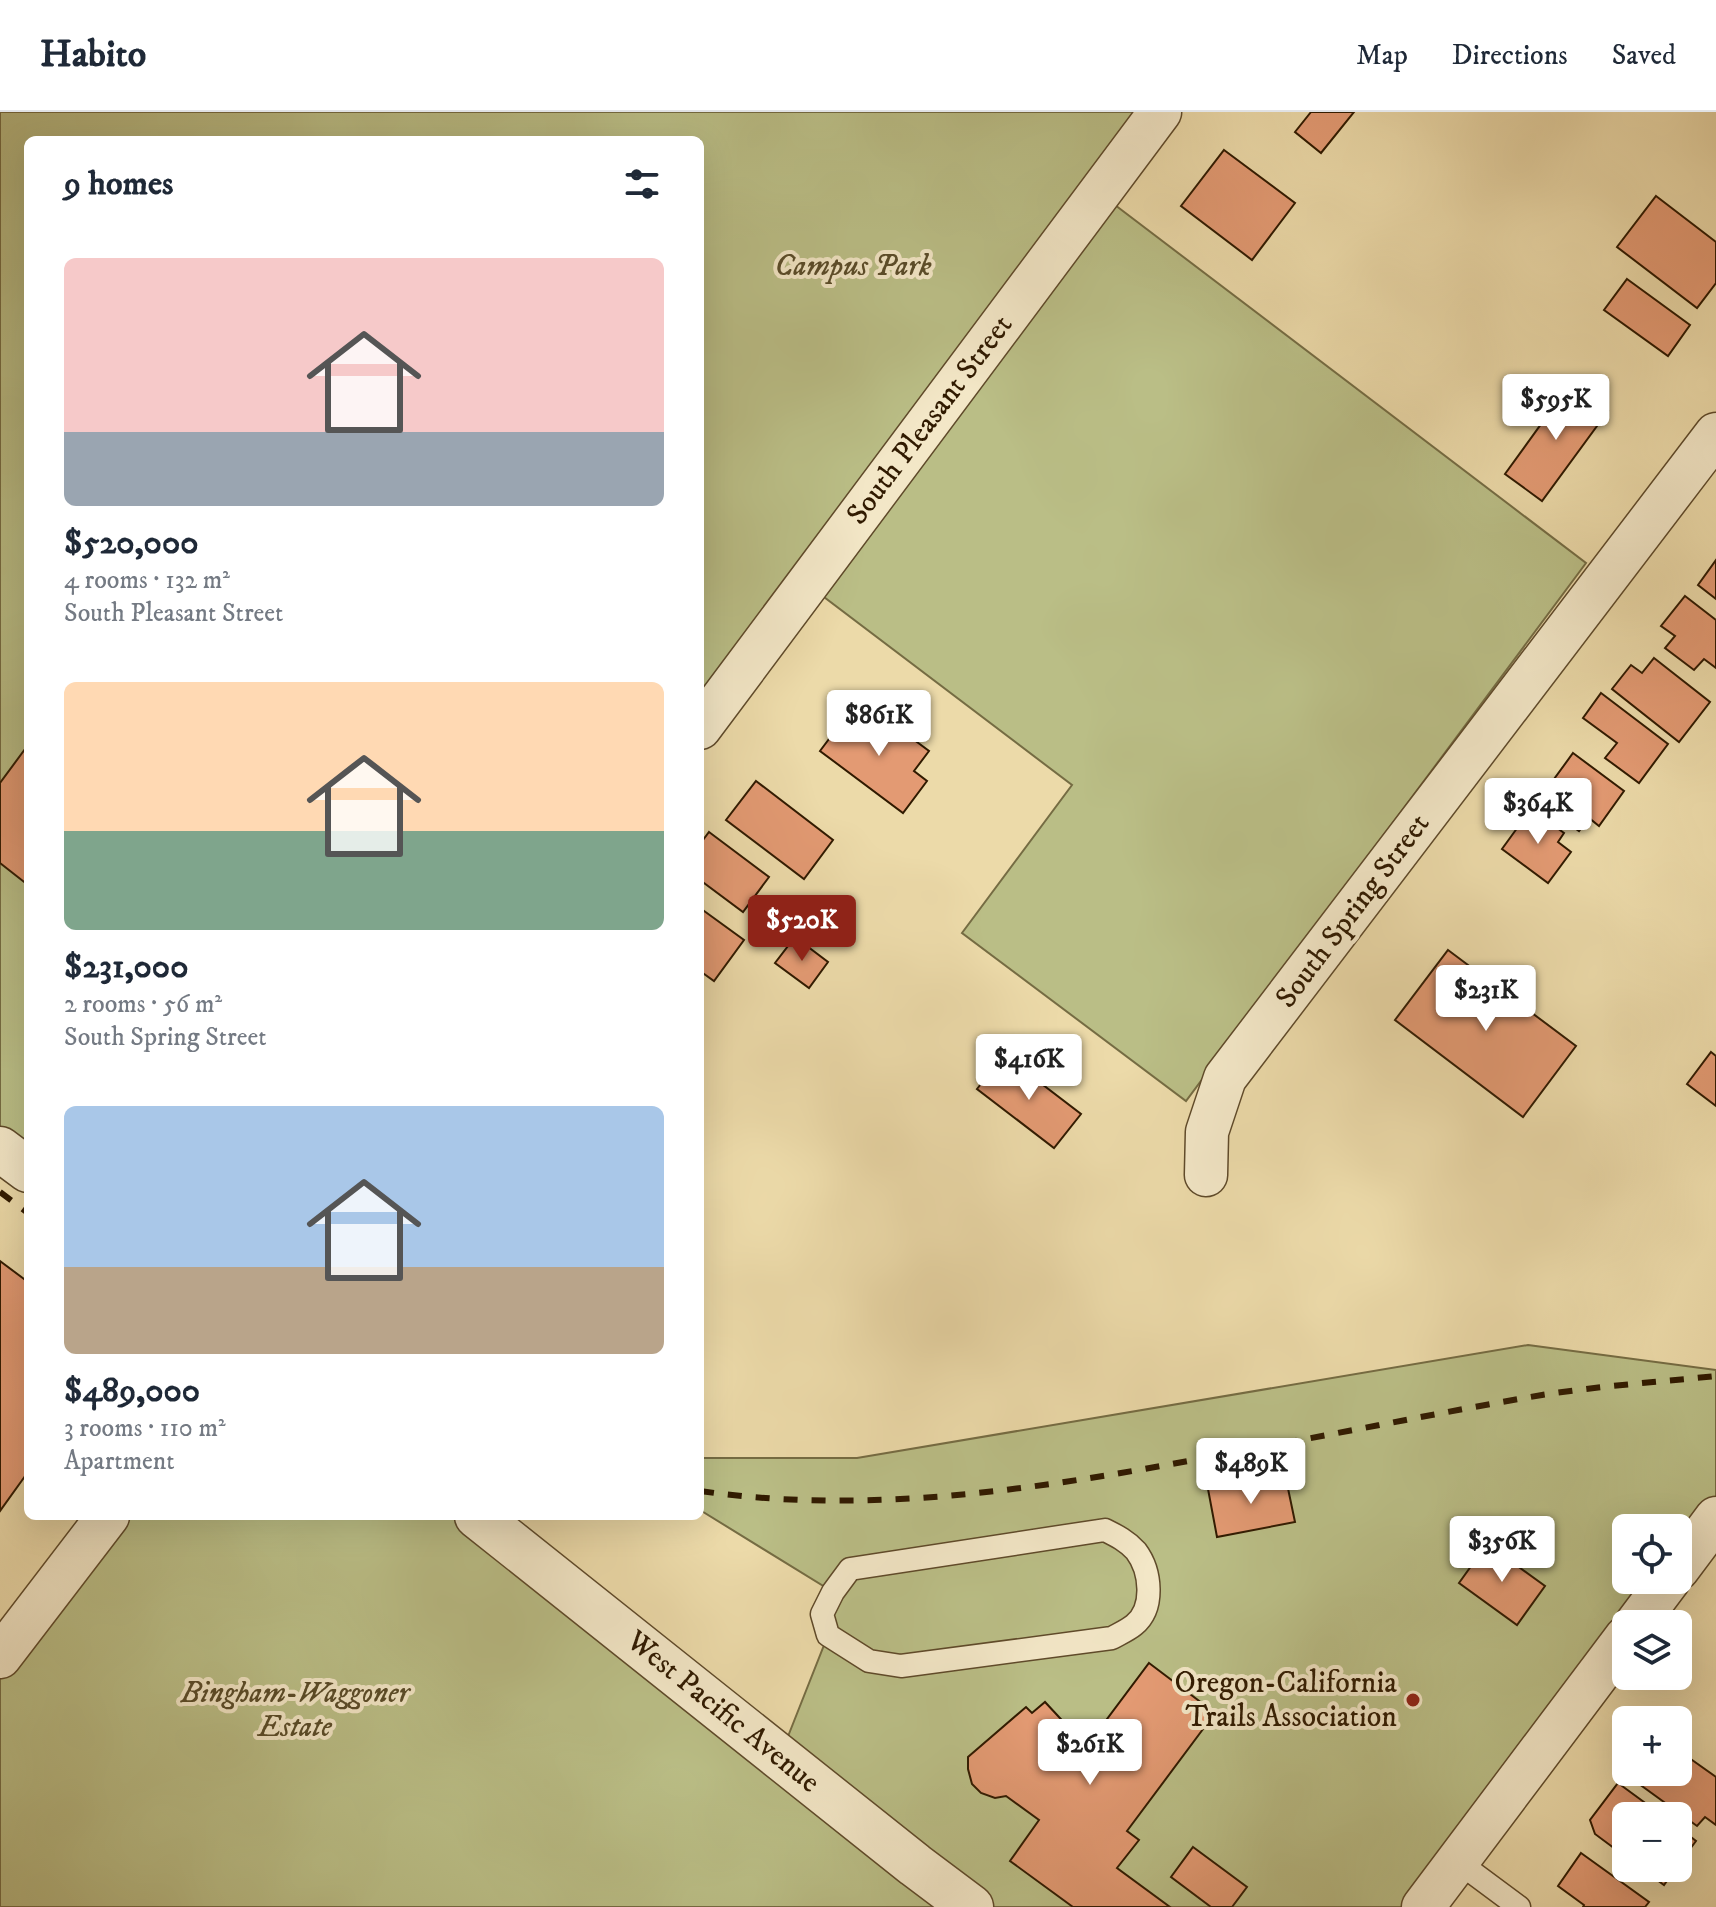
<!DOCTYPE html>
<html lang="en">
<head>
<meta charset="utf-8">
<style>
	:root { --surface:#fff; --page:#f6f6f7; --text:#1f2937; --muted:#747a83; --line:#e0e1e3; --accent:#8f2418 }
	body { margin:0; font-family:"IM FELL DW Pica",serif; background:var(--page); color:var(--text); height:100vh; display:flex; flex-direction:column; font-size:30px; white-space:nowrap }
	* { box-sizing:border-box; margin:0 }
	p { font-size:26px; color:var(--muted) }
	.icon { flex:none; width:44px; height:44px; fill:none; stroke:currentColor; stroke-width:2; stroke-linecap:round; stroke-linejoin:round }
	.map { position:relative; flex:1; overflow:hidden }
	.panel { position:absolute; left:24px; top:24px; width:680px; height:1384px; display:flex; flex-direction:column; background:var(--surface); border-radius:12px; box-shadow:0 8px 32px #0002 }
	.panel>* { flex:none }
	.tools { position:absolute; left:1612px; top:1402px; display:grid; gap:16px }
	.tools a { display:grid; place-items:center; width:80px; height:80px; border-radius:12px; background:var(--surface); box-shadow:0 8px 32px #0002; font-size:40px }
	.price { position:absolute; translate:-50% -68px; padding:0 18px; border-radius:8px; background:#fff; color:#222; font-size:26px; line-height:52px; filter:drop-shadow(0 2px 4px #0008) }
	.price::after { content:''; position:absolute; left:50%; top:48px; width:24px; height:18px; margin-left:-12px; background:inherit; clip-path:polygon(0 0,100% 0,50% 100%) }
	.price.selected { background:var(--accent); color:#fff }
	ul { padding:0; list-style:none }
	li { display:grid; align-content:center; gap:16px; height:424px; padding:0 40px }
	li span { display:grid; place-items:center; height:248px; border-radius:12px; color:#555 }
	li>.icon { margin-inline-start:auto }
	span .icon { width:144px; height:144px; fill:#fffc; stroke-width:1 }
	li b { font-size:34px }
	h2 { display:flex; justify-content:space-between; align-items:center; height:96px; padding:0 40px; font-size:34px }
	header { display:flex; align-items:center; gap:48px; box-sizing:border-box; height:112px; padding:0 40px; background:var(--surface); border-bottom:2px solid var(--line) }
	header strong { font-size:38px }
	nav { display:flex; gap:44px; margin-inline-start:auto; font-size:28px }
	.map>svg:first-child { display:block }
	.green { fill:#babe86; stroke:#756c43; stroke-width:2 }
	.building { fill:#e39a73; stroke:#301a00; stroke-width:2 }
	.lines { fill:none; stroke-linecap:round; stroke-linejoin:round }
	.service-casing { stroke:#5f4a2a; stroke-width:25 }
	.minor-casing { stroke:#5f4a2a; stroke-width:45 }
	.tertiary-casing { stroke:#5f4a2a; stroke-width:47 }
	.service { stroke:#f3e7c7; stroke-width:22 }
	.minor { stroke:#f3e7c7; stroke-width:42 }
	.tertiary { stroke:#f3e7c7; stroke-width:44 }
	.rail { stroke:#301a00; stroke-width:6; stroke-dasharray:14 14; stroke-linecap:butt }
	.poi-dot { fill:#8f2418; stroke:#f3e7c7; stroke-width:3 }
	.labels { text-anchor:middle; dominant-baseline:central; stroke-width:8; stroke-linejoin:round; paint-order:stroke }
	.park-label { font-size:30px; font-style:italic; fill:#594b28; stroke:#f3e7c7 }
	.street-label { font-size:30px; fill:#301a00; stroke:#f3e7c7 }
	.poi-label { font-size:30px; fill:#301a00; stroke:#f3e7c7; text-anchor:end }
</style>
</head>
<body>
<header>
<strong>Habito</strong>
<nav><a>Map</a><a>Directions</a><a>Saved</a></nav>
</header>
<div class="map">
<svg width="1716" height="1795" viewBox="0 0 1716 1795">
	<rect width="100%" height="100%" fill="#ecdaa9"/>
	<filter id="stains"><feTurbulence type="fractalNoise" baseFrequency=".0025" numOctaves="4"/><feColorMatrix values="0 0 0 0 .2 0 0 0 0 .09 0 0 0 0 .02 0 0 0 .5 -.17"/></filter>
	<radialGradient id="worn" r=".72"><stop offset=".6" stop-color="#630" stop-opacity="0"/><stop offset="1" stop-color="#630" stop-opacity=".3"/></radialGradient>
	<g class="green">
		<path d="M0 0H1160L700 616V28H28V1053L0 1031Z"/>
		<path d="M1115 93 1586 451 1186 989 962 821 1072 673 824 485Z"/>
		<path d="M1528 1233 1716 1258V1406L1678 1457V1416H1626V1468H1669L1423 1795H0V1546L108 1404H483L783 1637 828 1523 833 1480 700 1398V1346H857Z"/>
	</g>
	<g class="building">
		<path d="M1311 0H1354L1321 41 1295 20Z"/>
		<path d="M1224 38 1295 91 1252 148 1181 94Z"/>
		<path d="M1656 84 1716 130V171L1697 196 1617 135Z"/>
		<path d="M1627 167 1690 213 1668 244 1604 198Z"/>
		<path d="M1570 272 1608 299 1542 389 1505 362Z"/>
		<path d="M1716 448V487L1698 473Z"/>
		<path d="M1685 484 1716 508V556L1704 547 1694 558 1665 536 1675 524 1661 514Z"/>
		<path d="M1654 546 1710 590 1679 630 1612 577 1631 553 1642 561Z"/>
		<path d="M1601 581 1668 632 1639 671 1605 646 1617 631 1583 606Z"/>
		<path d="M870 595 929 639 914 659 927 669 903 701 820 639 844 607 854 615Z"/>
		<path d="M28 633V773L0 751V671Z"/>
		<path d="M1573 641 1624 679 1599 714 1589 706 1579 719 1538 689Z"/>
		<path d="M756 669 833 728 804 767 726 708Z"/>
		<path d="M1531 697 1564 721 1558 730 1571 740 1548 771 1502 737Z"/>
		<path d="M709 720 769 765 743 800 700 768V732Z"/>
		<path d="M700 796 744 828 714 869 700 859Z"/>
		<path d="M795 825 828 850 809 876 775 851Z"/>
		<path d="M1448 838 1576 934 1523 1005 1395 908Z"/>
		<path d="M1711 940 1716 944V994L1687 972Z"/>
		<path d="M1004 943 1081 1002 1054 1036 977 977Z"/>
		<path d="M0 1149 28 1170V1360L0 1399Z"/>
		<path d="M1285 1362 1295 1410 1217 1425 1208 1377Z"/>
		<path d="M1487 1432 1545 1474 1517 1513 1459 1471Z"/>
		<path d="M1149 1551 1215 1601 1127 1719 1139 1728 1117 1756 1170 1795H1073L1010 1749 1039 1708 1006 1684 995 1686 981 1681 972 1672 968 1657V1645L1026 1595 1032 1601 1045 1590 1071 1618 1060 1629 1066 1636 1060 1641 1074 1651Z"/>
		<path d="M1678 1638 1716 1665V1713L1705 1705 1697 1714 1635 1669 1641 1660H1678Z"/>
		<path d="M1618 1671 1663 1704H1626V1745L1595 1722 1590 1708Z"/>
		<path d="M1678 1715 1696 1729 1678 1753Z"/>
		<path d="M1193 1735 1247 1775 1232 1795H1211L1171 1765Z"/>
		<path d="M1581 1741 1649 1790 1645 1795H1583L1584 1793 1558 1774Z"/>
		<path d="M1641 1756H1676L1664 1773Z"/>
	</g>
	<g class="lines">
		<g class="service-casing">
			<g id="service">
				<path d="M1105 1418C1117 1424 1127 1429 1136 1439 1151 1459 1155 1496 1134 1513 1128 1518 1119 1522 1112 1526L901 1554 869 1549 828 1523 822 1502 833 1480 850 1457Z"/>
				<path d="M1457 1749 1519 1795"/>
			</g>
		</g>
		<g class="minor-casing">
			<g id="minor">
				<path d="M700 616 1160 0"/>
				<path d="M1206 1063 1207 1020 1225 966 1716 322"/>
				<path d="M1678 1457 1716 1406"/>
				<path d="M1636 1512 1669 1468"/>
				<path d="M0 1545 108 1404"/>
				<path d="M1423 1795 1626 1525"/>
			</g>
		</g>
		<g class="tertiary-casing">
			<g id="tertiary">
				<path d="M0 1037 28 1058"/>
				<path d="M477 1404 915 1753 971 1795"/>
			</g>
		</g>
		<use href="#service" class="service"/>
		<use href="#minor" class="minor"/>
		<use href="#tertiary" class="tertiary"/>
		<g class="rail">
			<path d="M0 1080 28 1101"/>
			<path d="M700 1379C887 1406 1074 1371 1257 1336 1352 1319 1447 1299 1542 1283 1599 1274 1658 1270 1716 1264"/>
		</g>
	</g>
	<circle class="poi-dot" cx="1413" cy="1588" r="8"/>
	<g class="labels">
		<g class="park-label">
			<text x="853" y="154">Campus Park</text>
			<text x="295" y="1581">Bingham-Waggoner<tspan x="295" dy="34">Estate</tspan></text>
		</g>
		<g class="street-label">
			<text transform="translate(930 308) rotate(-53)">South Pleasant Street</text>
			<text transform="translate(1353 799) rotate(-53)">South Spring Street</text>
			<text transform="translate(723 1600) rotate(39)">West Pacific Avenue</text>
		</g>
		<g class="poi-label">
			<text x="1397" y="1571">Oregon-California<tspan x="1397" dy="34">Trails Association</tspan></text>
		</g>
	</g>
	<rect width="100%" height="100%" filter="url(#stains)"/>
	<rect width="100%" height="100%" fill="url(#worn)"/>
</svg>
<div class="tools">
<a><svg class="icon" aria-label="locate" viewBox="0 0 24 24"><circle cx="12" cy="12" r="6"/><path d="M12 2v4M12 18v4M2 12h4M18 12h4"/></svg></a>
<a><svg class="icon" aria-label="layers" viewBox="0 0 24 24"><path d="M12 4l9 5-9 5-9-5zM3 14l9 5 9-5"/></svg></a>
<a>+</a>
<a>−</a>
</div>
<b class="price" style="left:1556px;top:330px">$595K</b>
<b class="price" style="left:879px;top:646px">$861K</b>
<b class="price" style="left:1538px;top:734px">$364K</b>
<b class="price selected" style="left:802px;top:851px">$520K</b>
<b class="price" style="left:1486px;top:921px">$231K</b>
<b class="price" style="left:1029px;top:990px">$416K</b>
<b class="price" style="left:1251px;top:1394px">$489K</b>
<b class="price" style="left:1502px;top:1472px">$356K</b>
<b class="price" style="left:1090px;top:1675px">$261K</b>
<section class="panel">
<h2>9 homes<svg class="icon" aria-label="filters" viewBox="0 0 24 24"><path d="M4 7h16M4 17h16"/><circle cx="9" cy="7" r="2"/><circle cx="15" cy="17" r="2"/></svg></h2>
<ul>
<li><span style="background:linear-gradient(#f6c9c9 70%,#9aa5b1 0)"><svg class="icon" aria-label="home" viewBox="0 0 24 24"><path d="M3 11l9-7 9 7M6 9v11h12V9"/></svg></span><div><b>$520,000</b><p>4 rooms · 132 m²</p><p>South Pleasant Street</p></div></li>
<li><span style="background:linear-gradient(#ffd9b3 60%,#7fa58c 0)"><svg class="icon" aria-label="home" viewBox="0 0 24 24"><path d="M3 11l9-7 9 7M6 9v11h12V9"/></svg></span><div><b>$231,000</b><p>2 rooms · 56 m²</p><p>South Spring Street</p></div></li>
<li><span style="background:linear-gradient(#a9c7e8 65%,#b9a48a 0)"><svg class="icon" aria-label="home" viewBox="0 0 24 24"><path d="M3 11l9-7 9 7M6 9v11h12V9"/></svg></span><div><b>$489,000</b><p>3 rooms · 110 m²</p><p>Apartment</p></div></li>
</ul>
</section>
</div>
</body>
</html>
